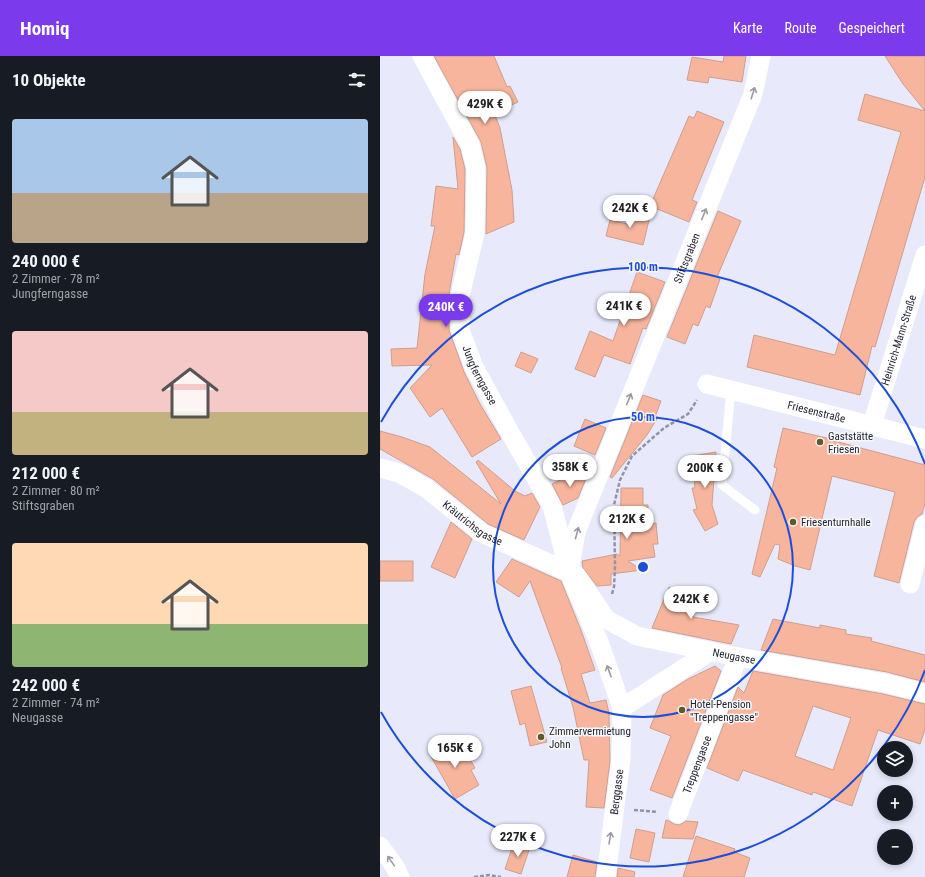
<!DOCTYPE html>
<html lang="de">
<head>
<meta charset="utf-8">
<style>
	:root { --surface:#171b24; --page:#20242c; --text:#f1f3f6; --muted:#9ea1a6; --accent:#7c3aed }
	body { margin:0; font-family:"Roboto Condensed",sans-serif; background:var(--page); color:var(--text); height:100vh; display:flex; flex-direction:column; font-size:15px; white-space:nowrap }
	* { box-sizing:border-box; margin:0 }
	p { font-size:13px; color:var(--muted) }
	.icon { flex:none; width:22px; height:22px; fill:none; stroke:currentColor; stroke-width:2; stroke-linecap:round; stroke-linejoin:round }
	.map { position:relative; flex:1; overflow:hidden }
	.drawer { display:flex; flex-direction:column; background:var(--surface); width:380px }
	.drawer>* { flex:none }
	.tools { position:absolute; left:497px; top:685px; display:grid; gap:8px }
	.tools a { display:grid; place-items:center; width:36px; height:36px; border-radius:50%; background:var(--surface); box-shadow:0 2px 6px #0003; font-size:20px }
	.price { position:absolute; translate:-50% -34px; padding:0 9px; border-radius:14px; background:#fff; color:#222; font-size:13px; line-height:26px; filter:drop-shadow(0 1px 2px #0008) }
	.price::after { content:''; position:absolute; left:50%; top:24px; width:12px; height:9px; margin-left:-6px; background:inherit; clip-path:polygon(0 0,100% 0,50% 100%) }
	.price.current { background:var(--accent); color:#fff }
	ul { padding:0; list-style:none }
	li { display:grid; align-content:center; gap:8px; height:212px; padding:0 12px }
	li span { display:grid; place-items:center; height:124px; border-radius:4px; color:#555 }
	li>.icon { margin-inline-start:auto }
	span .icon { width:72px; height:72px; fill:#fffc; stroke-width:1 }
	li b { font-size:17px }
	h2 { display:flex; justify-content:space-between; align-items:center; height:48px; padding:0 12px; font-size:17px }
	header { display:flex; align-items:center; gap:24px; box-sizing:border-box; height:56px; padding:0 20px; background:var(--accent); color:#fff }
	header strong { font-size:19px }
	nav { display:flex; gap:22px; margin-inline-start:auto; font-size:14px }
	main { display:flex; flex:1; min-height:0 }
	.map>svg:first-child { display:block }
	.building { fill:#f7b59d; stroke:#cf9e8d; fill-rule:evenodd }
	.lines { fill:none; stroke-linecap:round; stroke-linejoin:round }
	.path { stroke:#9293a5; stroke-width:2.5; stroke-dasharray:4 2; stroke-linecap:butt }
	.lane { stroke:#fff; stroke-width:9 }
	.street { stroke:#fff; stroke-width:19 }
	.oneway { stroke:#9a9ba2 }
	.ring { fill:none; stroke:#1d4ed8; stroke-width:2 }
	.poi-dot { fill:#615a26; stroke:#f8f8f8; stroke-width:1.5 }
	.labels { text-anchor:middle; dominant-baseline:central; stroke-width:3; stroke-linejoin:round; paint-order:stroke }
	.street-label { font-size:11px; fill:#1f2031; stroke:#f8f8f8 }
	.poi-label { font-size:11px; fill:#1f2031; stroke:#f8f8f8; text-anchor:start }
	.centre { fill:#1d4ed8; stroke:#f8f8f8; stroke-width:2 }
	.ring-label { font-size:12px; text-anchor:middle; font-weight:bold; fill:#1d4ed8; stroke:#f8f8f8; stroke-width:3; stroke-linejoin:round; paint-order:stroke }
</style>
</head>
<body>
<header>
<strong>Homiq</strong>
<nav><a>Karte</a><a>Route</a><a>Gespeichert</a></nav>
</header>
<main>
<section class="drawer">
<h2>10 Objekte<svg class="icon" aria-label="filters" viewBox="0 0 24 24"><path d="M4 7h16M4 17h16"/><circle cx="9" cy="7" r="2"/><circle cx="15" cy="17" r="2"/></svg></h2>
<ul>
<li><span style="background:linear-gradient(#a9c7e8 60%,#b9a48a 0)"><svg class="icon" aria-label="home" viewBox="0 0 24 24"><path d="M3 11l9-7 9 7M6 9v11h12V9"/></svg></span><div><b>240 000 €</b><p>2 Zimmer · 78 m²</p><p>Jungferngasse</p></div></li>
<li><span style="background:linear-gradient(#f6c9c9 65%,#c2b280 0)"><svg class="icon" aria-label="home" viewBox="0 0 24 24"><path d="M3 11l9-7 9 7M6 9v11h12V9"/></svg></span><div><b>212 000 €</b><p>2 Zimmer · 80 m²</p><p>Stiftsgraben</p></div></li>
<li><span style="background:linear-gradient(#ffd9b3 65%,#8fb573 0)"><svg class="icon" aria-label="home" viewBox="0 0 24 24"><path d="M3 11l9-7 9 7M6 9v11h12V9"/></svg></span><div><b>242 000 €</b><p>2 Zimmer · 74 m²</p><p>Neugasse</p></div></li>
</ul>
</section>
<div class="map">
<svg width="545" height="821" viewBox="0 0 545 821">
	<rect width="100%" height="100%" fill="#e8eafc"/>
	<g class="building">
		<path d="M54 0H114L127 31 130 30 138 46 114 57 120 72 132 134 134 166 106 178 107 112 101 86Z"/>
		<path d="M344 0H366L362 26 329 21 328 27 307 24 312 1 343 6Z"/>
		<path d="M505 0H545V55L523 28Z"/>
		<path d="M485 38 545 55V121L495 291 492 290 480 339 367 311 374 279 455 299 521 76 478 64Z"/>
		<path d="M317 55 344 66 312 144 317 146 309 166 270 150 309 60 314 62Z"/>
		<path d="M73 81 80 93 85 113 84 176 79 199 76 198 69 238V274L84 316 100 348 121 383 92 401 62 352 50 361 30 332 52 309 12 310 11 293 37 292 45 218 55 170H51L56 130 78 133Z"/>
		<path d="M338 155 361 165 337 221 340 223 330 252 326 250 318 270 313 268 305 288 287 281Z"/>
		<path d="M254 156 270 160 263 189 226 180 230 164 251 169Z"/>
		<path d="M257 216 285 226 266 273 263 272 250 308 224 299 215 321 195 313 210 275 233 285Z"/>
		<path d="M141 296 158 303 151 317 135 310Z"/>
		<path d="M263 339 281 345 275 361H278L267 379 232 422 230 421Z"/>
		<path d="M205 363 226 372 215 399 194 390Z"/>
		<path d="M403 372 447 382V383L545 409V447L542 458 537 461 534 466 519 527 494 520 515 436 452 420 430 514 415 510 398 503 400 489 395 488 380 521 372 518 397 412 394 411Z"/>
		<path d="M0 375 22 381 50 391 121 448 96 406 98 404 135 435 145 440 152 437 160 451 144 484 108 468 53 423 0 393Z"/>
		<path d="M336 396 332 449 338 468 325 475 313 454 317 453 312 432H315L312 400Z"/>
		<path d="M191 419 207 420 198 442 183 449 172 428Z"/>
		<path d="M241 432H263V449H268V468L276 467 278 488H273L275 501 248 505 262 514 231 518V529L217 530 203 512 202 505 237 498 240 500Z"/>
		<path d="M71 466 92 483 75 522 51 511Z"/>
		<path d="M132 503 181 525 201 574 215 614 201 618 210 647 226 644 229 657 230 705 224 752 206 751 209 704H204L193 651 181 612H182L150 525 139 541 116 526Z"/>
		<rect x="0" y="505" width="33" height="20"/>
		<path d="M289 531 317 549 313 561 359 569 351 588 272 572Z"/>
		<path d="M393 563 440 572V569L466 574V578L492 582 491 585 545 599V626L507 616 381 594Z"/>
		<path d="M335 610 341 615 292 742 270 734 291 680 270 672 283 639 308 623Z"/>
		<path d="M373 615 503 638 545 648V674L540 688 498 674 472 750 433 736 432 739 363 714 358 725 327 712 358 631 364 637ZM433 650 471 662 453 714 415 700Z"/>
		<path d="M151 630 167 686 150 690 145 667 140 669 131 635Z"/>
		<path d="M73 683 83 701 87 698 95 712 91 714 99 729 75 743 49 697Z"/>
		<path d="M286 764 289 765 294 768 299 769 306 765 318 766 313 783 282 782Z"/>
		<path d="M256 773 275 777 269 806 250 802Z"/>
		<path d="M316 780 355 793 354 796 370 802 364 821H303Z"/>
		<path d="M134 786 150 791 141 818 125 813Z"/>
		<path d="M193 799 217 806 215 821H187Z"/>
		<path d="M238 812 255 816 254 821H237Z"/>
	</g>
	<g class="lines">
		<g class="path">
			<path d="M232 538 234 531 235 511 234 449 240 424 252 400 284 372 308 358 317 344"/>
			<path d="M254 754 278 756"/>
			<path d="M94 821 109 819 121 821"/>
		</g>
		<path class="lane" d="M351 334 342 429 375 454"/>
		<g class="street">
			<path id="s1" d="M42 0 90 89 96 112 95 177 80 240V274L94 311 128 373 172 450 189 516 219 586 242 652 241 702 226 821"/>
			<path id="s2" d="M327 328 545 383"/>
			<path id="s3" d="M492 369 545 199"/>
			<path id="s4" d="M0 412 19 417 46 432 102 477 197 520 226 563 257 580 358 601 505 627 545 637"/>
			<path id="s5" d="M190 510 196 476 210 441 373 38 381 0"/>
			<path d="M530 528 545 469"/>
			<path d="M242 652 331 595"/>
			<path id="s6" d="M298 758 358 601"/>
			<path d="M0 790 15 811 20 821"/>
		</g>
	</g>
	<defs><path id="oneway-shaft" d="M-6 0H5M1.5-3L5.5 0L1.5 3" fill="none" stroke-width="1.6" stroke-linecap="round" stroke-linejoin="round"/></defs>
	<g class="oneway">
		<use href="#oneway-shaft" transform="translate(373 37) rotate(-72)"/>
		<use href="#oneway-shaft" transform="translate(324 158) rotate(-68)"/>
		<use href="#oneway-shaft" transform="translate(249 343) rotate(-68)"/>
		<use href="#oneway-shaft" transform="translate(197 477) rotate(-75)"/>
		<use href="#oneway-shaft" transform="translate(229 615) rotate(-110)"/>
		<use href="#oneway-shaft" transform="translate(230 782) rotate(-81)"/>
		<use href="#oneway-shaft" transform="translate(11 805) rotate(-125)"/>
	</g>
	<g class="ring">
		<circle cx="263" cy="511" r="150"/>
		<path d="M545 614A300 300 0 0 1 1 656M1 366A300 300 0 0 1 545 408"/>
	</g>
	<g class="poi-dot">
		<circle cx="440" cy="386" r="4"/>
		<circle cx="413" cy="466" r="4"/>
		<circle cx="302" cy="654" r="4"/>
		<circle cx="161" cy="681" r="4"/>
	</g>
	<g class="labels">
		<g class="street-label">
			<text stroke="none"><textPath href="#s5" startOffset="330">Stiftsgraben</textPath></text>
			<text stroke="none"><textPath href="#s3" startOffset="89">Heinrich-Mann-Straße</textPath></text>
			<text stroke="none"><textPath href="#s1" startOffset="338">Jungferngasse</textPath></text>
			<text stroke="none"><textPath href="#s2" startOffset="113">Friesenstraße</textPath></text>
			<text stroke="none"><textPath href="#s4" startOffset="109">Kräutrichsgasse</textPath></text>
			<text stroke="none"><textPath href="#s4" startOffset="413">Neugasse</textPath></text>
			<text stroke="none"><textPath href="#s6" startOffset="53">Treppengasse</textPath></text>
			<text transform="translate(237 736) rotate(-83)">Berggasse</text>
		</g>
		<g class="poi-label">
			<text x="448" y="380">Gaststätte<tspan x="448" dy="13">Friesen</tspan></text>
			<text x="421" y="466">Friesenturnhalle</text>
			<text x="310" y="648">Hotel-Pension<tspan x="310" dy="13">"Treppengasse"</tspan></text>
			<text x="169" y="675">Zimmervermietung<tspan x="169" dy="13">John</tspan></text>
		</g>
	</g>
	<circle cx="263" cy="511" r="6" class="centre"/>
	<g class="ring-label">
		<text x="263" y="215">100 m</text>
		<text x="263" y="365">50 m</text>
	</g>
</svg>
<div class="tools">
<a><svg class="icon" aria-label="layers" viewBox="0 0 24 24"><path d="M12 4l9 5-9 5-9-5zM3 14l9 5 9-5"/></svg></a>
<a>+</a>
<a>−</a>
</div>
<b class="price" style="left:105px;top:69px">429K €</b>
<b class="price" style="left:250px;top:173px">242K €</b>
<b class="price" style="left:244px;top:271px">241K €</b>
<b class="price current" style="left:66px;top:272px">240K €</b>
<b class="price" style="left:190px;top:432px">358K €</b>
<b class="price" style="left:325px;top:433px">200K €</b>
<b class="price" style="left:247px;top:484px">212K €</b>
<b class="price" style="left:311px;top:564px">242K €</b>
<b class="price" style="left:75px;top:713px">165K €</b>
<b class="price" style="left:138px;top:802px">227K €</b>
</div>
</main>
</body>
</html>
